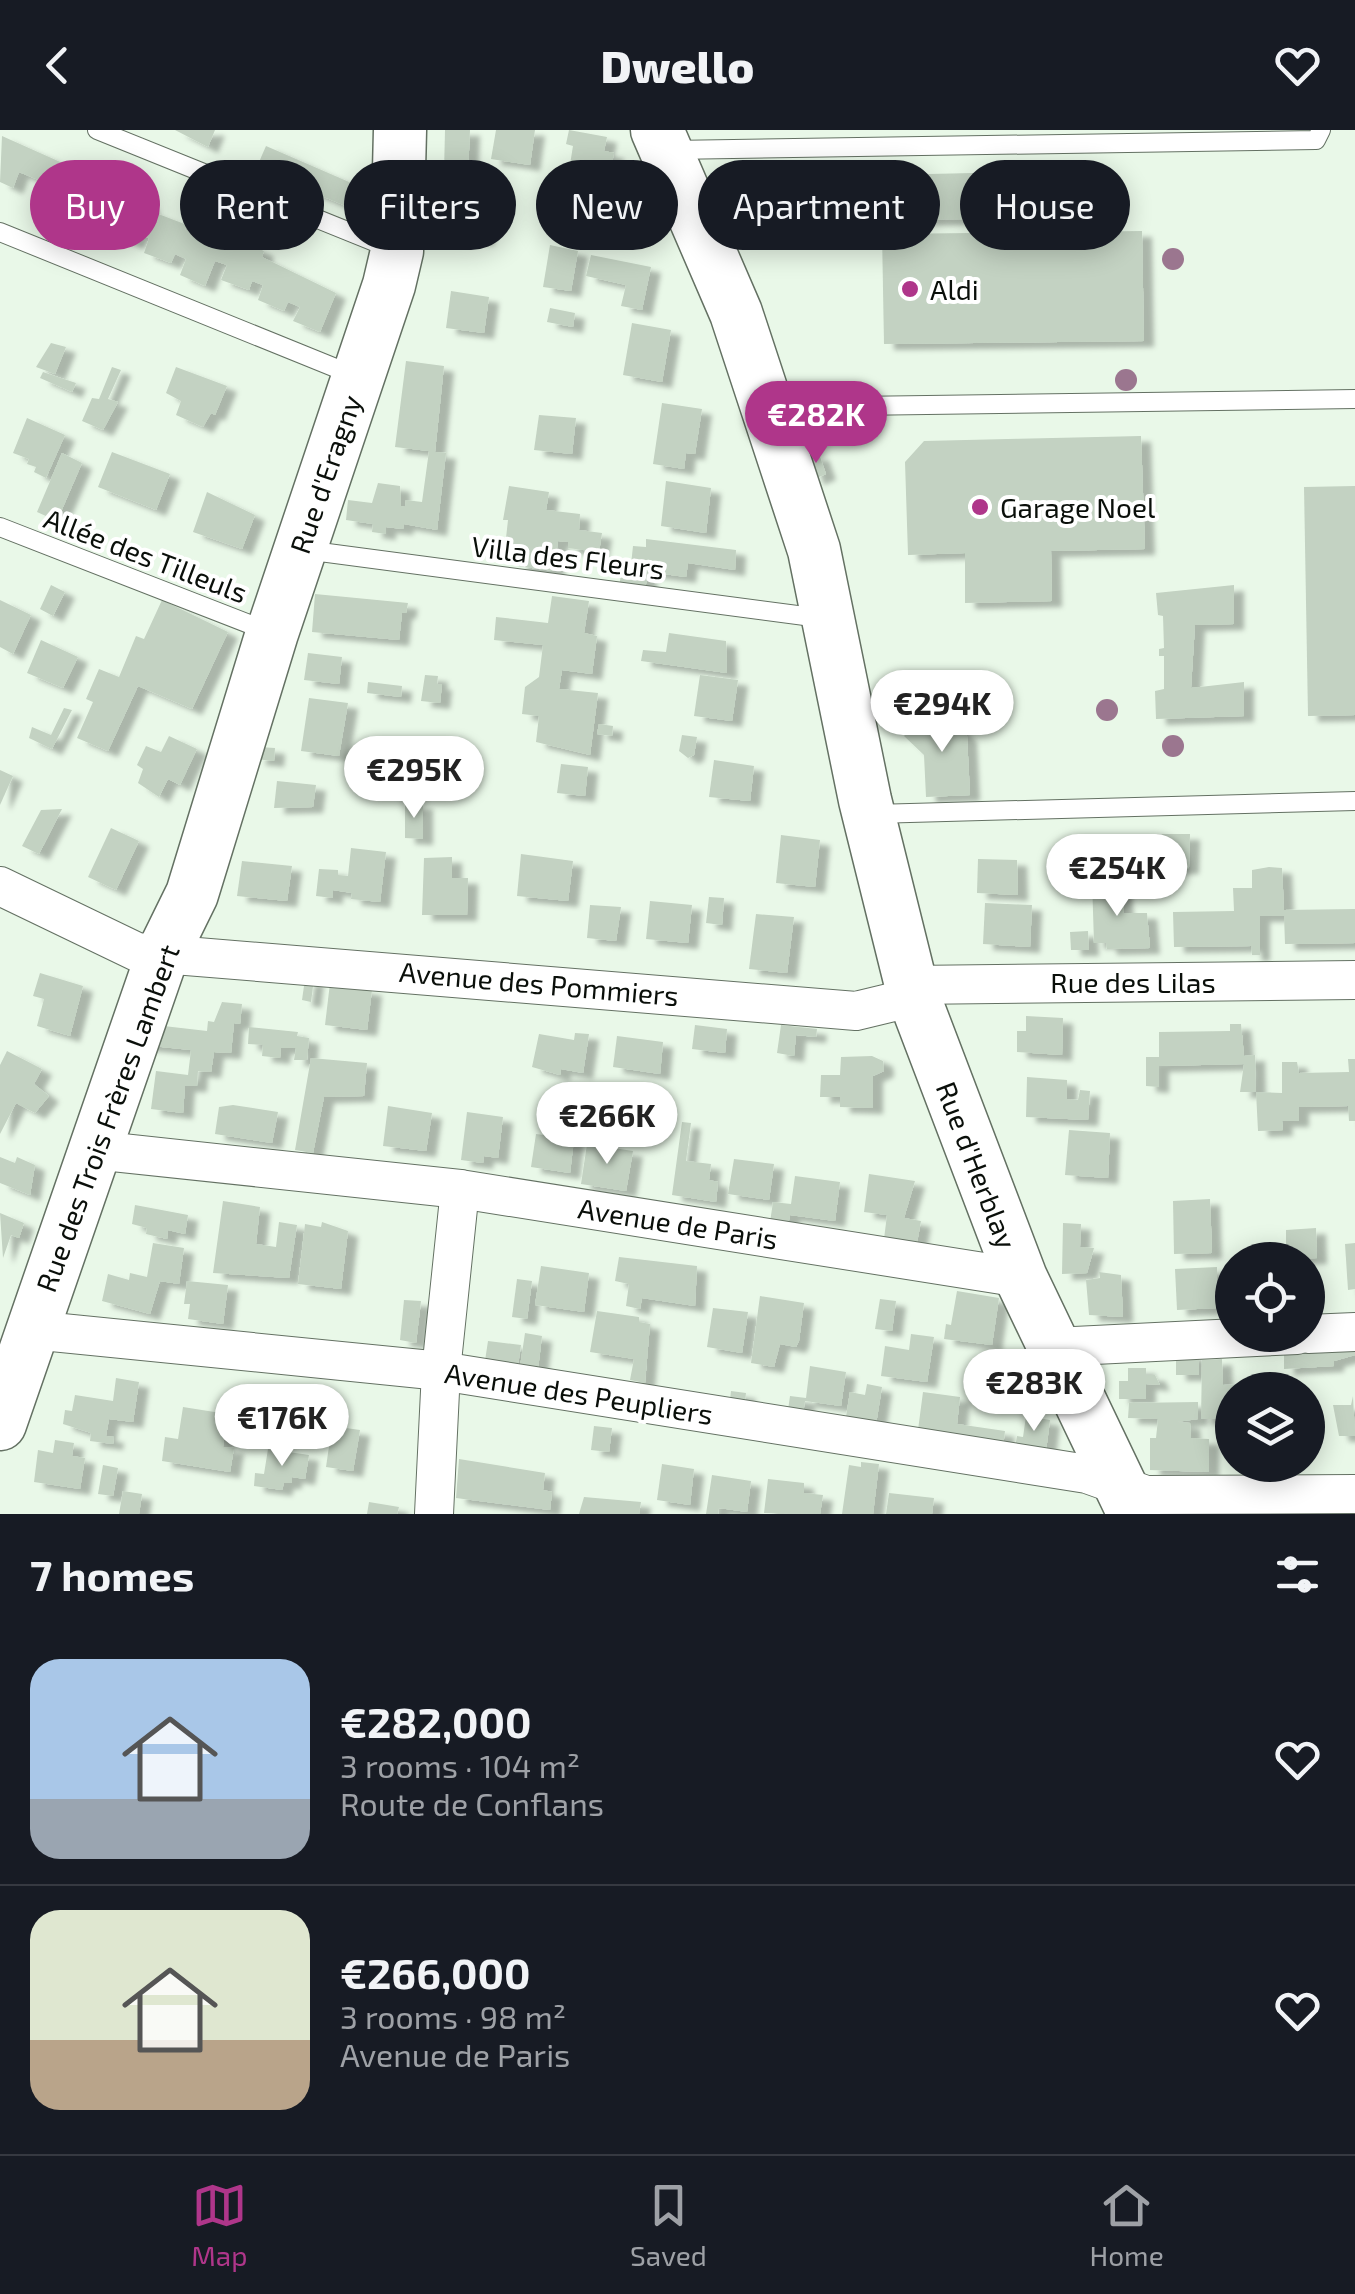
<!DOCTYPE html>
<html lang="en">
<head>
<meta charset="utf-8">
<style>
	:root { --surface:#171b24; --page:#242831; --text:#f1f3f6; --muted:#9ea1a6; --line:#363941; --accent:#af368a }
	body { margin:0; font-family:"Exo 2",sans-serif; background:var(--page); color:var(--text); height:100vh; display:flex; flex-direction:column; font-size:38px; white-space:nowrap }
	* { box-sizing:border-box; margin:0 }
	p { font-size:32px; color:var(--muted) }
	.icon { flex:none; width:55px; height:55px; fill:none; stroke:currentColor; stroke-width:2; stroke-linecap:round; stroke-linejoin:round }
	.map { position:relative; height:1384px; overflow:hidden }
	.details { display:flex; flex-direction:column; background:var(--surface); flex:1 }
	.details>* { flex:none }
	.hud { position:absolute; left:30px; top:30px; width:1295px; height:90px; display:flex; gap:20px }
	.tools { position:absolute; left:1215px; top:1112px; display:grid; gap:20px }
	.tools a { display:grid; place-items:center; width:110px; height:110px; border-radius:50%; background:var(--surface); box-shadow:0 5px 25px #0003; font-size:50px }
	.price { position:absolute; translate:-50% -85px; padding:0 22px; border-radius:35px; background:#fff; color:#222; font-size:32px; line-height:65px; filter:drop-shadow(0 2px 5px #0008) }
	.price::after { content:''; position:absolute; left:50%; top:60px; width:30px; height:22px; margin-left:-15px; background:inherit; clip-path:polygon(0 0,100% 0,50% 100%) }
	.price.on { background:var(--accent); color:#fff }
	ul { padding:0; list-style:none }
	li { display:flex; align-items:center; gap:30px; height:250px; padding:0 30px }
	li+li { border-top:2px solid var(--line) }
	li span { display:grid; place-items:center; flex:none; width:280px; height:200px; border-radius:30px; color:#555 }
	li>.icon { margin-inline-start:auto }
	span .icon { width:120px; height:120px; fill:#fffc; stroke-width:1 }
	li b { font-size:42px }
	h2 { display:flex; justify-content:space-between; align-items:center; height:120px; padding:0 30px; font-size:42px }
	.tag { padding:0 35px; border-radius:45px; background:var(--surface); box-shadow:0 5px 25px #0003; font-size:35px; line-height:90px }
	.tag.on { background:var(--accent); color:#fff }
	header { display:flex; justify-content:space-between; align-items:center; height:130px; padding:0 30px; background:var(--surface); font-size:45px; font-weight:800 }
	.tabs { display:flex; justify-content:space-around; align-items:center; height:140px; border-top:2px solid var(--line); background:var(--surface); font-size:28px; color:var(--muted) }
	.tabs a { display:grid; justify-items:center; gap:5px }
	.tabs .on { color:var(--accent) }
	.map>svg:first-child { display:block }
	.building { fill:#c3d2c2; filter:url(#shadow) }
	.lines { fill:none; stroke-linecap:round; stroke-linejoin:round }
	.service-casing { stroke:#647163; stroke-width:20 }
	.minor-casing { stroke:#647163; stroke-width:40 }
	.secondary-casing { stroke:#647163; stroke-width:55 }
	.service { stroke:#fff; stroke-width:18 }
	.minor { stroke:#fff; stroke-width:38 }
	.secondary { stroke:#fff; stroke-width:52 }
	.tree { fill:#9b768f }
	.poi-dot { fill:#af368a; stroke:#fff; stroke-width:4 }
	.labels { text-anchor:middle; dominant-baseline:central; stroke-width:8; stroke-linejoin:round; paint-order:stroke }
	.poi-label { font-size:28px; fill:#0a0f0a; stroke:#fff; text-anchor:start }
	.street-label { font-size:28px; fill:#0a0f0a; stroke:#fff }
</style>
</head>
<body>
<header><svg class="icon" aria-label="back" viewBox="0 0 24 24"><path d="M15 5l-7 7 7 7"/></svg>Dwello<svg class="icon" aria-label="heart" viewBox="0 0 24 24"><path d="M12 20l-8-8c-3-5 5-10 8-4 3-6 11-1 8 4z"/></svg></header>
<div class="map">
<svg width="1355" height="1384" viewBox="0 0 1355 1384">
	<defs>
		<filter id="shadow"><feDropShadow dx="10" dy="6" stdDeviation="2.5" flood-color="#0004"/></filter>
	</defs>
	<rect width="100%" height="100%" fill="#e9f8e8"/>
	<g class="building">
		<path d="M175 0H215L208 17Z"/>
		<path d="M445 0H470L468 43 444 42Z"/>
		<path d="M496 0H535L530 35 491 29Z"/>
		<path d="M569 0 607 7 604 21 614 23 604 77 564 71 573 16 566 14Z"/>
		<path d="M2 6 114 56 112 60 150 75 148 80 187 95 185 100 222 115 226 104 264 121 262 127 336 163 320 202 293 191 300 177 288 172 284 181 258 170 263 155 252 151 249 160 221 150 227 135 215 131 205 156 180 145 186 129 175 124 171 133 144 123 149 108 138 104 134 113 107 103 113 88 102 85 98 95 72 85 78 70 66 65 60 78 35 66 41 51 19 42 13 58 0 52Z"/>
		<path d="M266 16 356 55 346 76 256 39Z"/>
		<path d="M1065 41 1066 88 795 91 794 47Z"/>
		<path d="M447 57 491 64 484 110 440 102Z"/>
		<path d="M1142 101 1144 211 884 214 882 104Z"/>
		<path d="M550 115 578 121 571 161 543 157Z"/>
		<path d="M591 125 651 137 642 180 621 176 626 155 586 146Z"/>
		<path d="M451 161 489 167 484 203 446 198Z"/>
		<path d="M550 178 575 183 573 197 547 192Z"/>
		<path d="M632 193 671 200 662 252 623 245Z"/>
		<path d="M51 213 66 217 55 244 36 237Z"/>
		<path d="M406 231 444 236 435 322 446 323 437 400 404 394 403 399 386 397V404L372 402 373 394 346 390 348 370 372 373 378 353 400 356 401 376 405 377 406 370 422 372 429 321 395 317Z"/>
		<path d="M112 237 121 240 108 269 118 272 103 300 82 291 92 268 99 269Z"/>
		<path d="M176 237 227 256 215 285 211 283 203 297 176 285 181 271 166 263Z"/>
		<path d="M43 242 76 253 72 262 40 248Z"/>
		<path d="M662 273 702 279 695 324 686 323 684 339 653 334Z"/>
		<path d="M539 285 576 288 572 324 534 320Z"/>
		<path d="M27 288 65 305 46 348 34 342 36 337 27 334 29 329 13 323Z"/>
		<path d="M1141 306 1145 419 1051 421 1052 471 965 473V423L908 425 905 332 924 311Z"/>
		<path d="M112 322 170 344 156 380 98 357Z"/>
		<path d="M62 323 82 333 57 391 37 382Z"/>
		<path d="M819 324 826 344 814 349 807 327Z"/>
		<path d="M666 351 711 358 706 403 661 396Z"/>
		<path d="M509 356 549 362 546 380 580 384 579 400 602 403 599 422 568 418V412L558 411 554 441 517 436 519 420 505 417 508 390H503Z"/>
		<path d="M1355 356V585L1308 586 1304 357Z"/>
		<path d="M207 362 255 385 242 419 193 402Z"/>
		<path d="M646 409 736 420 735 440 688 433 686 447 648 442 645 460 619 457 621 444H630L633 416 646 417Z"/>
		<path d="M51 455 65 462 53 486 40 479Z"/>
		<path d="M1234 455V494L1195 495 1191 558 1244 552V586L1156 589 1155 561 1164 559V526H1159V519L1164 518 1163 486 1158 485 1156 463Z"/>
		<path d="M315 464 408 473 406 483H402L399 510 312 502Z"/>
		<path d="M552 466 589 471 584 503 597 506 592 544 562 540 559 559 598 563 590 625 536 612 539 586 522 584 525 557 539 547 543 515 494 510 496 487 548 493Z"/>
		<path d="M0 470 31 485 13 524 0 517Z"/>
		<path d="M162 470 228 502 192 579 138 556 108 621 77 608 93 572 86 569 99 539 119 547 136 506 144 509Z"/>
		<path d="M669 503 726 511 727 543 641 531 643 520 666 522Z"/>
		<path d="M41 510 78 527 63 558 27 543Z"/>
		<path d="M308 523 342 527 339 554 304 550Z"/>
		<path d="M425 545 438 546 437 554H442L440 573 421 571Z"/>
		<path d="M700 545 738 550 732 591 694 586Z"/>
		<path d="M368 552 402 556 401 567 367 563Z"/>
		<path d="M309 568 348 573 339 626 301 621Z"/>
		<path d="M933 575 967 606 970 665 926 667 924 625 904 606Z"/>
		<path d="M64 578 72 580 52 619 29 608 32 597 51 605Z"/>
		<path d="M599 594 613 596 612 606 597 604Z"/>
		<path d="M682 605 697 607 694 625 688 628 679 621Z"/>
		<path d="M169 606 197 619 180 655 168 649 159 667 138 653 143 639 137 635 146 616 161 622Z"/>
		<path d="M259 617 275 618 274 631 255 629Z"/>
		<path d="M714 630 754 636 750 671 709 667Z"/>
		<path d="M561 634 588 637 585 666 557 663Z"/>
		<path d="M0 640 13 646 0 675Z"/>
		<path d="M277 651 316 655 313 677 274 678Z"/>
		<path d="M423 673V709L405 708V674Z"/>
		<path d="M62 679 39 724 22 716 41 680Z"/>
		<path d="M111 698 139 711 116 760 88 747Z"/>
		<path d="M1157 704H1190L1189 738 1158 739Z"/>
		<path d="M781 705 820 710 815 757 776 753Z"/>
		<path d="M1090 705H1131L1132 721 1106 722V730L1091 729Z"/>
		<path d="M351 718 386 722 380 772 351 769 352 763 333 760V768L316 766 319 739 338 740V745L348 746Z"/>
		<path d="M521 724 573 731 568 771 517 766Z"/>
		<path d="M452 727V748H468L467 785H422L424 728Z"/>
		<path d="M978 729 1017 730 1018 765 977 763Z"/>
		<path d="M242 731 292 736 287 771 237 766Z"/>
		<path d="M1269 737 1282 738 1284 780 1355 779V813L1285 814 1284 786H1260V825H1252L1251 816 1174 817 1173 782 1234 781 1233 758H1252V740Z"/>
		<path d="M1092 750H1113L1114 757H1122L1124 783H1147L1150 818 1107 819 1106 813H1094Z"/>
		<path d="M709 767 724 768 722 795 706 793Z"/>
		<path d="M650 771 692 775 688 813 646 809Z"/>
		<path d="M985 773 1032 775 1030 817 983 814Z"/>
		<path d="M590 775 621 777 616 811 587 808Z"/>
		<path d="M756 784 794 787 787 843 749 839Z"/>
		<path d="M1088 801 1089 820H1071L1070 802Z"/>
		<path d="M40 843 83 856 70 906 37 896 44 869 33 866Z"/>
		<path d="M305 849H314L311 872 302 870Z"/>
		<path d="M330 853 372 860 367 900 325 895Z"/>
		<path d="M222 872 242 874 240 894 234 893 231 923 214 922 211 942 198 941 197 956H185L183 983 151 979 156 941 188 945 191 920 142 915 155 895 207 901 208 891 214 892Z"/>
		<path d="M1026 886 1063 888 1062 925 1017 922V901H1026Z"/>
		<path d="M1230 894H1241L1244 926 1255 925 1256 962H1240L1244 934 1159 936V957L1146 956V927H1159V902L1230 901Z"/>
		<path d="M695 895 727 899 725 923 692 919Z"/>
		<path d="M781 895 817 899 816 907 796 905 794 926 777 923Z"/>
		<path d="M249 897 298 902 297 906 309 908 307 930H294L296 918H281L280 928 262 926 263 915 248 914Z"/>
		<path d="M575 903 589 904 583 943 561 939 560 945 532 937 539 904 574 910Z"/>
		<path d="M617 906 663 912 660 944 613 937Z"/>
		<path d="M7 921 42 939 34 954 49 966 35 983 16 973 0 1004V935Z"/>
		<path d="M872 926 883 931 884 941 873 946V978L840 977V967H820L821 945H840L841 927Z"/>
		<path d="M311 928 367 933 364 966 324 967 313 1023 295 1020Z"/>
		<path d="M1348 929H1355V991H1349L1348 976 1299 977V991H1282L1283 1000 1258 1001 1256 962 1282 963V932H1297L1299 943 1349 942Z"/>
		<path d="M1027 947 1067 950V969L1078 970 1080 960 1090 961 1088 990 1026 987Z"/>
		<path d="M233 975 278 982 272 1013 215 1004 219 977Z"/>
		<path d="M388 976 432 983 426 1021 383 1016Z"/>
		<path d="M467 982 503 987 498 1028 484 1026 483 1033 461 1030Z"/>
		<path d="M682 992 691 993 686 1031 711 1034 709 1050 718 1052 716 1072 672 1065Z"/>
		<path d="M1069 1000 1110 1003 1108 1048 1065 1045Z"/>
		<path d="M536 1004 574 1009 570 1043 531 1037Z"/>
		<path d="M587 1014 633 1021 626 1061 581 1054Z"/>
		<path d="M0 1027 15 1033 17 1027 35 1035 30 1065 0 1053Z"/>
		<path d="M734 1029 774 1034 769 1070 728 1064Z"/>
		<path d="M869 1044 915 1051 904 1088 921 1091 917 1113 884 1109 887 1085 864 1082Z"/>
		<path d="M795 1046 840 1052 835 1091 790 1085 787 1101 769 1099 773 1072 791 1074Z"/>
		<path d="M1210 1069 1212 1123 1174 1124 1173 1071Z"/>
		<path d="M223 1071 260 1077 256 1114 276 1117 279 1092 297 1095 289 1148 213 1143Z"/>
		<path d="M135 1075 188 1085 185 1104 168 1100 167 1109 146 1104 147 1098 132 1094Z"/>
		<path d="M0 1083 24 1093 19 1108 11 1105 3 1128Z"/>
		<path d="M322 1092 348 1101 341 1159 298 1154 305 1094 321 1097Z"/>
		<path d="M1063 1093 1081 1094 1080 1117 1094 1118 1087 1143 1062 1144Z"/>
		<path d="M1316 1098 1317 1128 1258 1130 1257 1115 1286 1114V1100Z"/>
		<path d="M153 1113 184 1118 179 1154 160 1151 150 1184 102 1171 108 1144 129 1150 130 1143 147 1147Z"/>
		<path d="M1355 1113V1159L1348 1160 1345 1114Z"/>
		<path d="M619 1127 697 1136 695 1176 642 1168 640 1179 626 1176 629 1154 615 1151Z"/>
		<path d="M541 1136 589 1143 584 1182 535 1175Z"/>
		<path d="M1217 1137V1178L1177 1180 1175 1139Z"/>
		<path d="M1099 1142 1121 1145 1123 1187 1089 1185 1086 1150 1100 1148Z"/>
		<path d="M517 1149 532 1151 527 1189 512 1187Z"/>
		<path d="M187 1151 228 1155 223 1194 188 1189 190 1174H184Z"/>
		<path d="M957 1161 999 1168 992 1215 944 1209 946 1194 951 1195Z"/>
		<path d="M760 1166 804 1173 799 1211 796 1217 780 1214 774 1237 751 1233Z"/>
		<path d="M1226 1167H1232V1198H1228Z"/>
		<path d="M880 1169 896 1171 892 1201 875 1199Z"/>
		<path d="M404 1170 421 1171 416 1213 400 1210Z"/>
		<path d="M713 1178 748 1182 742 1223 707 1217Z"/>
		<path d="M597 1181 639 1187V1192L650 1194 645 1253 630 1250 634 1229 590 1222Z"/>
		<path d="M525 1203 542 1206 538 1239 520 1237Z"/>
		<path d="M911 1204 934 1207 927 1252 881 1246 885 1216 909 1220Z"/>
		<path d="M488 1211 521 1215 516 1249 483 1244Z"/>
		<path d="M1355 1211V1225L1334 1231V1236L1284 1239V1215Z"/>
		<rect x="1176" y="1224" width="23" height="21"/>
		<path d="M1222 1229 1223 1255 1245 1254V1260H1232V1289H1201L1202 1230Z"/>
		<path d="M810 1236 846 1242 841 1276 805 1271 801 1297 786 1294 790 1266 806 1268Z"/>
		<path d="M1128 1238H1146V1245H1155L1160 1255 1146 1254V1269H1119V1251H1128Z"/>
		<path d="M116 1248 139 1252 133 1292 109 1289 106 1306 114 1307 113 1314 90 1311 91 1303 63 1294 65 1280 72 1281 75 1265 113 1271Z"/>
		<path d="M867 1254 882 1257 874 1307 845 1293 850 1262 865 1265Z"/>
		<path d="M731 1261 746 1263 743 1288 728 1287Z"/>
		<path d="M923 1262 960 1267 957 1294 1005 1301 1002 1325 918 1300Z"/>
		<path d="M1353 1266 1355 1306H1339L1333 1275H1351Z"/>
		<path d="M267 1271 281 1274 277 1301 263 1299Z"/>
		<path d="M1198 1272V1289L1176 1292 1190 1293 1191 1308 1209 1309V1342L1150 1340V1308H1156L1158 1289 1128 1288 1129 1273Z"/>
		<path d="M183 1277 227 1284 223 1317 234 1318 230 1342 162 1331 165 1307 178 1309Z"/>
		<path d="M1026 1286 1050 1290 1046 1321 1015 1317 1017 1306 1023 1307Z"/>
		<path d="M332 1296 360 1300 353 1341 326 1337Z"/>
		<path d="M594 1296 612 1298 609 1322 591 1320Z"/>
		<path d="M55 1310 74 1313 72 1326 85 1328 80 1359 34 1352 38 1320 53 1323Z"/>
		<path d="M268 1319 309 1325 305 1349 292 1347V1353H284L282 1360 254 1356 255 1343 264 1344Z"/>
		<path d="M459 1329 545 1343 543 1360 552 1362 550 1380 456 1368Z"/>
		<path d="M861 1332 879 1334 873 1384H842L849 1335 861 1337Z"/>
		<path d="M662 1334 694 1339 690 1375 657 1370Z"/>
		<path d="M103 1335 118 1338 113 1366 98 1364Z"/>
		<path d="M712 1345 751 1351 747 1382 719 1378 718 1384H706Z"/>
		<path d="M768 1349 804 1353V1363L823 1365 820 1384 764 1383Z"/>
		<path d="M123 1361 142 1364 139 1384H119Z"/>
		<path d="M889 1363 934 1368 932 1384H886Z"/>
		<path d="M584 1367 641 1372 639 1384H579Z"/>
		<path d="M369 1372 399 1377 397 1384H367Z"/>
	</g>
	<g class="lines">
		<g class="service-casing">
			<g id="service">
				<path d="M97 0 392 119"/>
				<path d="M671 20 1316 10 1321 0"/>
				<path d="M0 102 353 245"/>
				<path d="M777 290 854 276 1355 269"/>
				<path d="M0 397 267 501"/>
				<path d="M305 420 820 488"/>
				<path d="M874 684 1355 671"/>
			</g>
		</g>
		<g class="minor-casing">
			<g id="minor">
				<path d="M0 756 137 822 856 881 914 867"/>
				<path d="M910 855 1355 850"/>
				<path d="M94 1020 460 1059 1021 1148"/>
				<path d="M32 1200 441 1241 1087 1344 1146 1365 1355 1364"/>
				<path d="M1308 1204 1355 1202"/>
				<path d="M1054 1217 1297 1205"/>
				<path d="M434 1384 441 1241 460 1059"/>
			</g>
		</g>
		<g class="secondary-casing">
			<g id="secondary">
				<path d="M657 0 736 183 814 420 865 670 914 867 1021 1148 1134 1384"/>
				<path d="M0 1294 163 823 192 764 272 503 389 155 397 121 400 0"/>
			</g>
		</g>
		<use href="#service" class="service"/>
		<use href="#minor" class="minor"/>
		<use href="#secondary" class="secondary"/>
	</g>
	<g class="tree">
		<circle cx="1173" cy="129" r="11"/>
		<circle cx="1126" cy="250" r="11"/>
		<circle cx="1107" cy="580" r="11"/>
		<circle cx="1173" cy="616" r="11"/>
	</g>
	<g class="poi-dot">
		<circle cx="910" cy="159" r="10"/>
		<circle cx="980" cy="377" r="10"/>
	</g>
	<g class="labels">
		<g class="poi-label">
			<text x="930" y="159">Aldi</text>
			<text x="1000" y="377">Garage Noel</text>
		</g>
		<g class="street-label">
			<text transform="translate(325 344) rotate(-71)">Rue d'Eragny</text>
			<text transform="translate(146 425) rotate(21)">Allée des Tilleuls</text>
			<text transform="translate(568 427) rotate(7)">Villa des Fleurs</text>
			<text x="1133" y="852">Rue des Lilas</text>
			<text transform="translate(539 853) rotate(5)">Avenue des Pommiers</text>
			<text transform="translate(107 988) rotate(-70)">Rue des Trois Frères Lambert</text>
			<text transform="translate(977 1035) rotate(69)">Rue d'Herblay</text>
			<text transform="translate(678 1093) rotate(9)">Avenue de Paris</text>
			<text transform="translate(579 1263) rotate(9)">Avenue des Peupliers</text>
		</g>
	</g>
</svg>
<div class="tools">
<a><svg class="icon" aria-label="locate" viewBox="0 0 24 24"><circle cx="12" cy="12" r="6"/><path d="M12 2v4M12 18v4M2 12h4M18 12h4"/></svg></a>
<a><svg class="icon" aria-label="layers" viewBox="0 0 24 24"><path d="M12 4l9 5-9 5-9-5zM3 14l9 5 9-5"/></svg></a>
</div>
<b class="price on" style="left:816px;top:336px">€282K</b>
<b class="price" style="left:942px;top:625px">€294K</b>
<b class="price" style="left:414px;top:691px">€295K</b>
<b class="price" style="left:1117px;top:789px">€254K</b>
<b class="price" style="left:607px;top:1037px">€266K</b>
<b class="price" style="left:1034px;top:1304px">€283K</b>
<b class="price" style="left:282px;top:1339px">€176K</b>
<div class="hud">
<a class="tag on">Buy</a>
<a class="tag">Rent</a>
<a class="tag">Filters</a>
<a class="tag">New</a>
<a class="tag">Apartment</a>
<a class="tag">House</a>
</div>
</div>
<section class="details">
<h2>7 homes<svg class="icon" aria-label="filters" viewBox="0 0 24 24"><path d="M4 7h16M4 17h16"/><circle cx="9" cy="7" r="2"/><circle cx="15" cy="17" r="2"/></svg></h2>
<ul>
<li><span style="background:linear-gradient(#a9c7e8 70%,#9aa5b1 0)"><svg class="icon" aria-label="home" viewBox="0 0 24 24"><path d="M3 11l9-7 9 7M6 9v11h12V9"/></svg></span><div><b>€282,000</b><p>3 rooms · 104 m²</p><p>Route de Conflans</p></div><svg class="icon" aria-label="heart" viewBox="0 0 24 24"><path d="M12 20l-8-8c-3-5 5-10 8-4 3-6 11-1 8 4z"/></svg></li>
<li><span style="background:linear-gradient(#dfe7d0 65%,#b9a48a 0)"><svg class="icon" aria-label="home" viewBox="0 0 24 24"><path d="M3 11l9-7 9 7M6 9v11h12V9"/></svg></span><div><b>€266,000</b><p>3 rooms · 98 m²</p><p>Avenue de Paris</p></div><svg class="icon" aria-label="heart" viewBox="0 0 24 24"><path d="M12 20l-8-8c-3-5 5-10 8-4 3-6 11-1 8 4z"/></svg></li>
</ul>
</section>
<nav class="tabs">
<a class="on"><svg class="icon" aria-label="map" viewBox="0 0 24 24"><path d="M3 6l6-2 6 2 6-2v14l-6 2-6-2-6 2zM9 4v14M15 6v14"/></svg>Map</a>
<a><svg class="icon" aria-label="saved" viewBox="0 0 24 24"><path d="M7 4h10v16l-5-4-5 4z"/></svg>Saved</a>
<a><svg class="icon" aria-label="home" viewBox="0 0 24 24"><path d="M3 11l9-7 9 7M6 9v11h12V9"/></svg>Home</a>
</nav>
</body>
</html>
